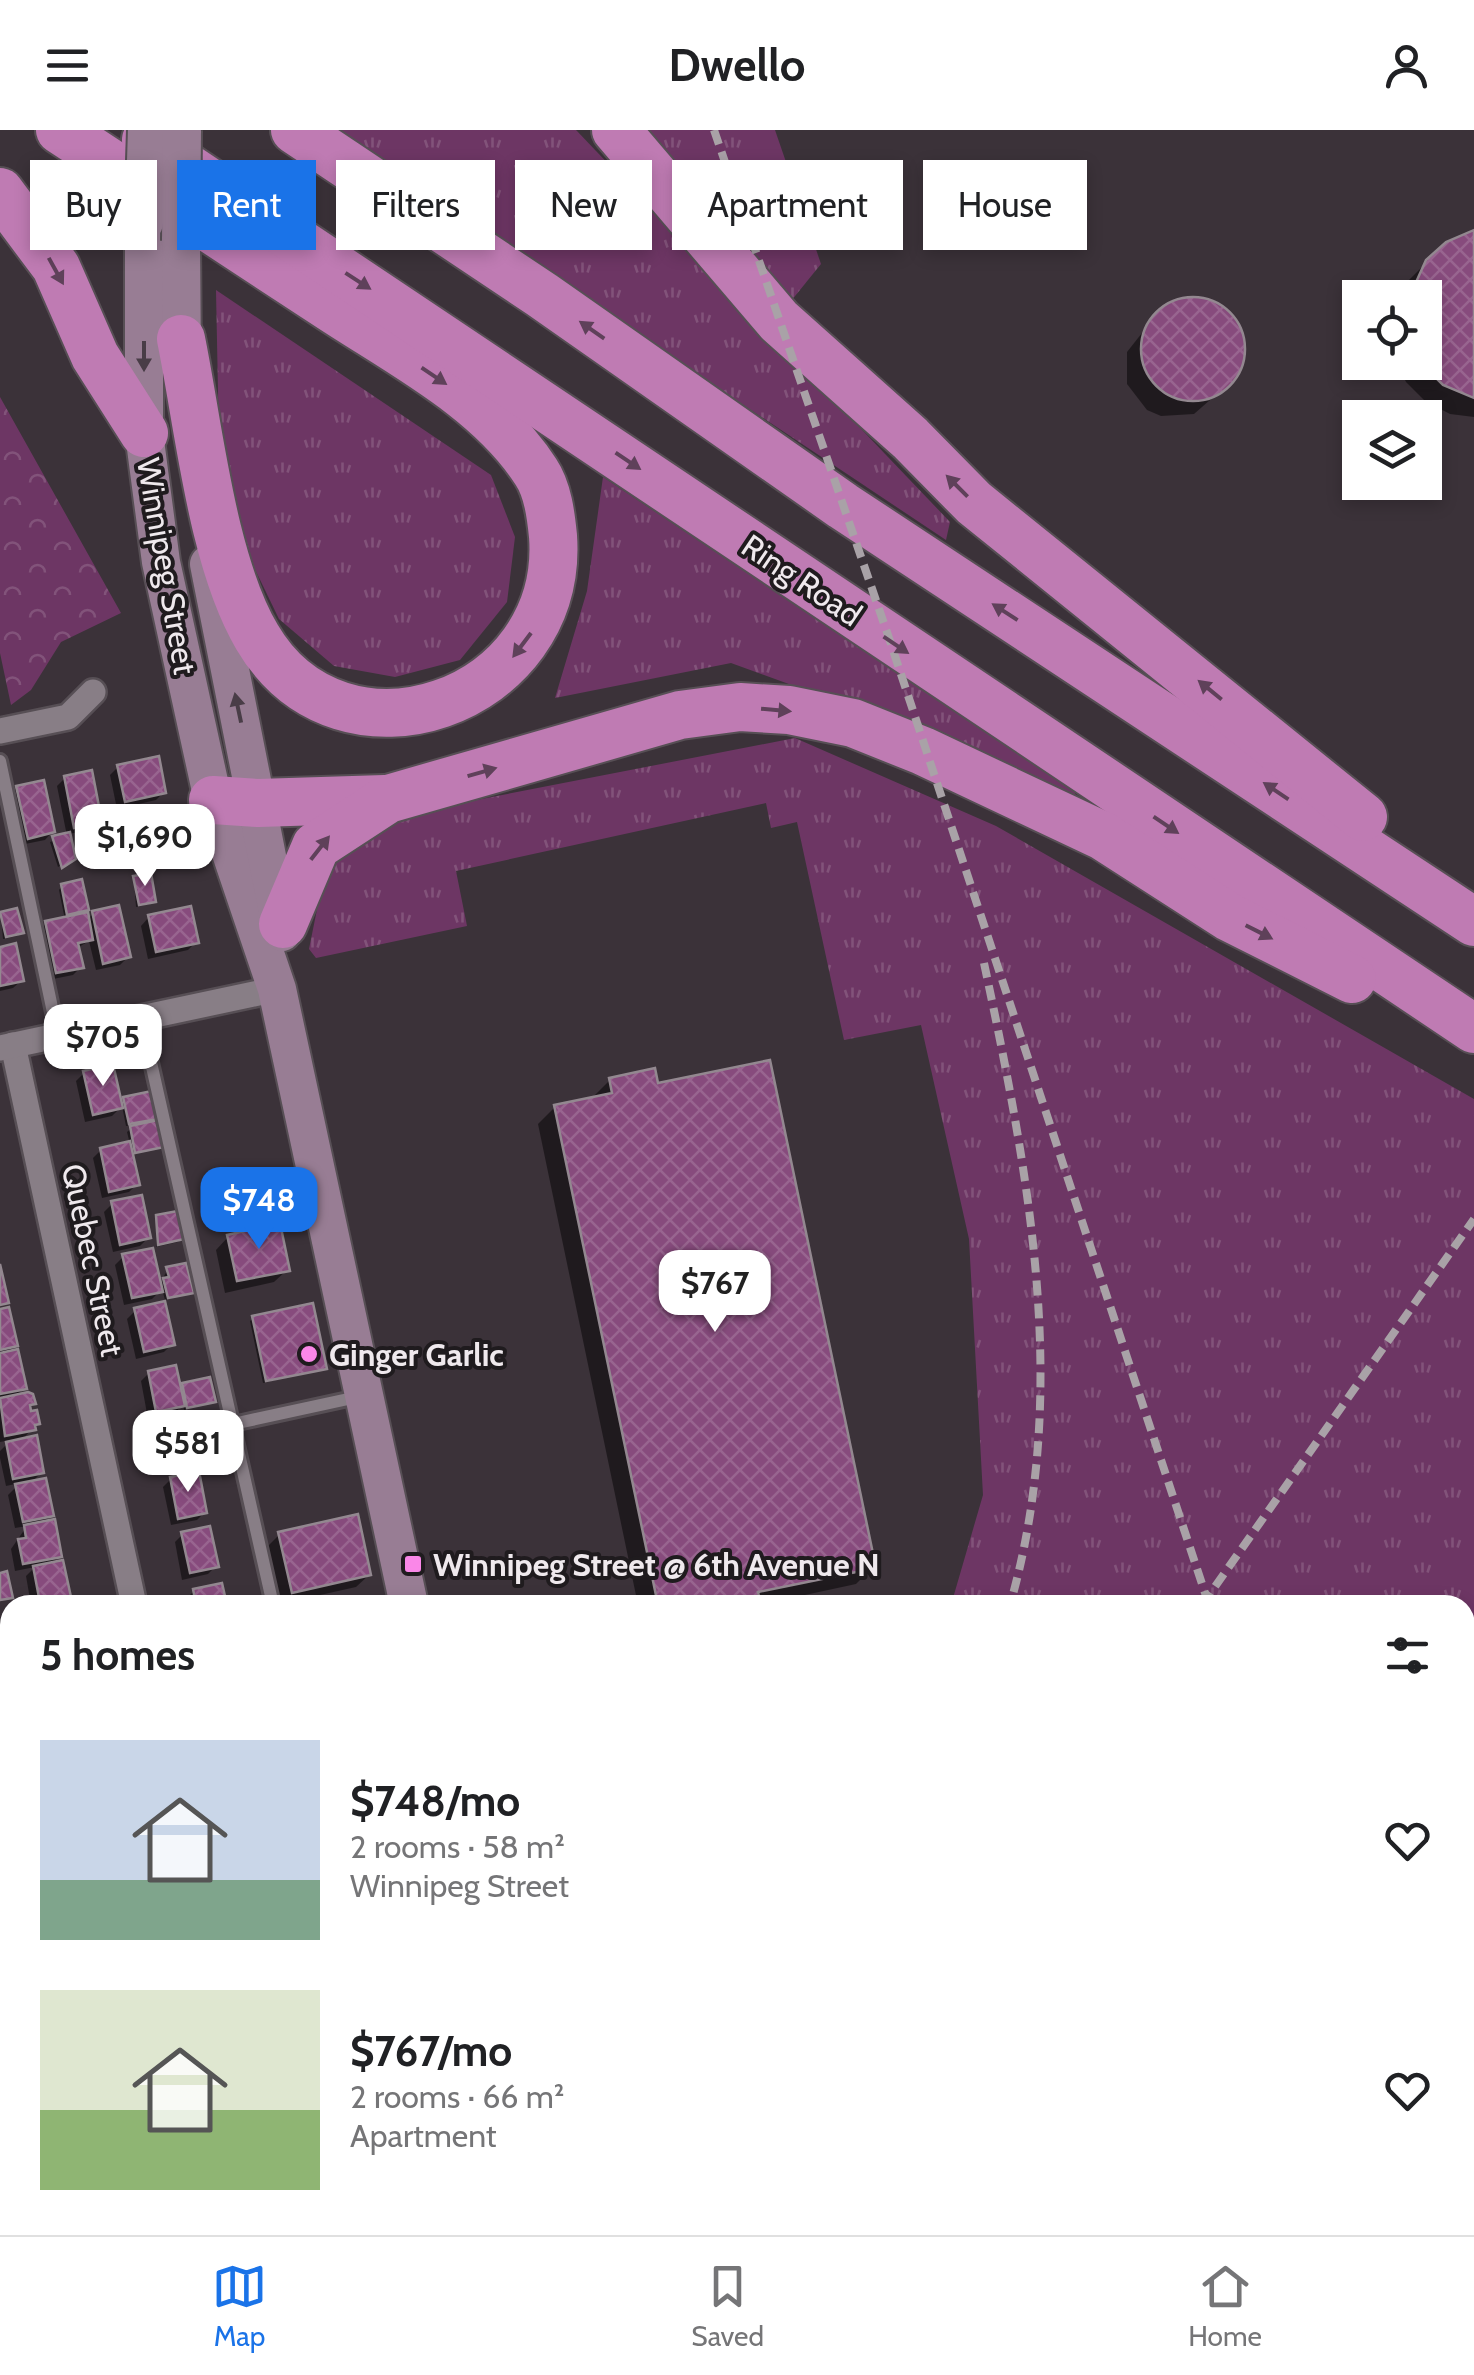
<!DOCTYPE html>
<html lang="en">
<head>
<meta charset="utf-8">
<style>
	:root { --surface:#fff; --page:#f2f2f2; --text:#202124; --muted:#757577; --line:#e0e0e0; --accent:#1a73e8 }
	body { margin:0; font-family:Cabin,sans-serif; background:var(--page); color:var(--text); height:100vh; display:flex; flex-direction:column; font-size:38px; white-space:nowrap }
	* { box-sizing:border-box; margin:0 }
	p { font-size:32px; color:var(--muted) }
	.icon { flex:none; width:55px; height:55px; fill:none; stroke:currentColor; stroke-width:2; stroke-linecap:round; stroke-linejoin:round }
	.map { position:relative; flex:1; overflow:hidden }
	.drawer { position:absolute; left:0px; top:1465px; width:1475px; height:640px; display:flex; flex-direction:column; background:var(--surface); border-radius:30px 30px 0 0; box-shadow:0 5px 15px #0003 }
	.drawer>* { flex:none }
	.banner { position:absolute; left:30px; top:30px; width:1415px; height:90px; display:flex; gap:20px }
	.fabs { position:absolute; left:1342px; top:150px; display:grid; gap:20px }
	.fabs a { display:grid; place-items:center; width:100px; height:100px; border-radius:0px; background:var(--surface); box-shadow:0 5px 15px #0003; font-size:50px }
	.price { position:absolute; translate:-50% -85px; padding:0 22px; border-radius:20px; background:#fff; color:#222; font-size:32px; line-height:65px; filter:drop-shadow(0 2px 5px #0008) }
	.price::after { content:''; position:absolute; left:50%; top:60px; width:30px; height:22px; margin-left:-15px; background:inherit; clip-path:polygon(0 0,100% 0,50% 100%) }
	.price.active { background:var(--accent); color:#fff }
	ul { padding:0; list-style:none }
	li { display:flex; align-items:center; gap:30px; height:250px; padding:0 40px }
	li span { display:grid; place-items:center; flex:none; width:280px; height:200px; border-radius:0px; color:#555 }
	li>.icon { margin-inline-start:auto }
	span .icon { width:120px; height:120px; fill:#fffc; stroke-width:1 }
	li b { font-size:42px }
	h2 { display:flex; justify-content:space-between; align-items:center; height:120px; padding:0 40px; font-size:42px }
	.tag { padding:0 35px; border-radius:0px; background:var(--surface); box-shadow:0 5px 15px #0003; font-size:35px; line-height:90px }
	.tag.active { background:var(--accent); color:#fff }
	header { display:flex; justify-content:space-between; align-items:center; height:130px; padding:0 40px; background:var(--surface); font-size:45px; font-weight:700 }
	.dock { display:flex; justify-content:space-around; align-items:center; height:140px; border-top:2px solid var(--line); background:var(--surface); font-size:28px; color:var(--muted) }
	.dock a { display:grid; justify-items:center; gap:5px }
	.dock .active { color:var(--accent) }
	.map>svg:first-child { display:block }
	.grass { fill:url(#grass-tufts) }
	.park { fill:url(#park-crowns) }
	.shadow { fill:#0007 }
	.building { fill:url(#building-cross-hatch); stroke:#938890; stroke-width:2.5 }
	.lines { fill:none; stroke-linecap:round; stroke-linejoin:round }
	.service-casing { stroke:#574f55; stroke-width:18 }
	.minor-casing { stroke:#574f55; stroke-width:30 }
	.tertiary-casing { stroke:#574f55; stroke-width:38 }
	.secondary-casing { stroke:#574f55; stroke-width:42 }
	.motorway-casing { stroke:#574f55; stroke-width:52 }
	.service { stroke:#887e86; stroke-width:12 }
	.minor { stroke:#887e86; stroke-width:25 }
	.tertiary { stroke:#887e86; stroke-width:32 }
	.secondary { stroke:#987d94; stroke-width:38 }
	.motorway { stroke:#bf7bb3; stroke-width:48 }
	.rail { stroke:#a9a2a7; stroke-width:8; stroke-dasharray:15 8; stroke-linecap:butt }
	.secondary-bridge-casing { stroke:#574f55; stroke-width:42; stroke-linecap:butt }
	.secondary-bridge { stroke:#987d94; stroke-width:38 }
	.oneway { fill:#5f415a }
	.oneway2 { fill:#493d47 }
	.poi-dot { fill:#fa87e8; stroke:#1f1b1e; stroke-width:4 }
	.labels { text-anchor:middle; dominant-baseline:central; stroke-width:8; stroke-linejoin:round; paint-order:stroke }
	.street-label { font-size:32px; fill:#efe9ed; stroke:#1f1b1e }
	.poi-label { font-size:32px; font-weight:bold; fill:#efe9ed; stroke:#1f1b1e; text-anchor:start }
</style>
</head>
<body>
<header><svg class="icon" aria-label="menu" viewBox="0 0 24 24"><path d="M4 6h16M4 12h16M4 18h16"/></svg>Dwello<svg class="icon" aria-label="person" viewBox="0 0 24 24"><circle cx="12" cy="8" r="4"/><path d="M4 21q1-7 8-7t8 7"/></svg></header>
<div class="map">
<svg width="1474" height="2105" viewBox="0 0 1474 2105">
	<defs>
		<pattern id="grass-tufts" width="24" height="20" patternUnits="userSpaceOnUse" patternTransform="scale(2.5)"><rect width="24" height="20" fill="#6d3664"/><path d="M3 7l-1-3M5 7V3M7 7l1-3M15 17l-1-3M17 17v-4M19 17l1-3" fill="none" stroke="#82537a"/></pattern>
		<pattern id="park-crowns" width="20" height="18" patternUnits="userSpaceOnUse" patternTransform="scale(2.5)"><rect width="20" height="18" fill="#6d3664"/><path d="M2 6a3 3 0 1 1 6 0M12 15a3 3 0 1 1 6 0" fill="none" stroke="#82537a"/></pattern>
		<pattern id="building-cross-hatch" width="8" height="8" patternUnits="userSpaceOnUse" patternTransform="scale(2.5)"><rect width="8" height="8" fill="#874b7d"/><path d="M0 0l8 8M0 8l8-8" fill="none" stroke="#986590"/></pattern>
	</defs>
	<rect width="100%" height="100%" fill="#3b3239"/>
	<g class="grass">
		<path d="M331 0H576L950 392 946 410Z"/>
		<path d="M649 0H775L821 134 791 171Z"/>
		<path d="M216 160 491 345 515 407 507 472 460 530 395 547 334 536 279 489 237 402 219 311Z"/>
		<path d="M603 347 1074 661 1081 678 943 610 731 533 555 568 587 461Z"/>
		<path d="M795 608 996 696 1474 969V2013L1465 2015V1475H951L983 1365 969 1109 921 895 844 910 797 692 771 698 766 673 456 741 467 796 316 828 309 819 327 730 404 684Z"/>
		<path d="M1465 2074 1474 2105H576L574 2095H1465Z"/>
	</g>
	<path class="park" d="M0 267 121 483 61 512 31 560 11 575 0 523Z"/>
	<g class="shadow">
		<path d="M1474 102V287L1450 284 1425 271 1406 252 1396 232H1425V168H1399L1409 150 1427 132Z"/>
		<path d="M1181 171 1214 174 1238 197 1243 212 1236 245 1218 263 1194 284 1161 286 1147 280 1127 254V222L1153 189Z"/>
		<path d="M118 637 164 662 156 670 117 679 110 645Z"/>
		<path d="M65 648 100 691 92 700 68 704 73 728 58 737 50 712 67 706 57 656Z"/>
		<path d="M17 658 53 701 45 710 20 715 9 666Z"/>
		<path d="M140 689 145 714 102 729 96 698Z"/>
		<path d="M134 749 154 771 150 774 136 777Z"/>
		<path d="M62 756 86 779 79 786 87 790 93 784 128 827 120 835 96 840 89 811 77 818 81 837 73 845 48 850 38 802 46 793 65 790 59 760Z"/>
		<path d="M1 784 21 802 17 806 3 809Z"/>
		<path d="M149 787 196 812 188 820 148 829 141 796Z"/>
		<path d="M0 819 22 850 13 858 0 861Z"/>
		<path d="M84 943 120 974 150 964 161 1016 131 1025 137 1054 129 1062 102 1068 93 1028 101 1020 130 1014 127 1002 135 995 126 996 122 976 112 986 85 992 76 951Z"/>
		<path d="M610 950 656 956 873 1437 856 1454 758 1475H638L538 994 555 977 593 967Z"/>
		<path d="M112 1074 148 1108 140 1116 113 1122 104 1082Z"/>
		<path d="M157 1088 181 1108 178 1112 156 1117Z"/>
		<path d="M228 1107 287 1140 274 1152 225 1163 216 1120Z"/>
		<path d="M123 1127 159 1155 168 1139 191 1162 165 1170 162 1159 152 1169 124 1175 115 1135Z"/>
		<path d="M0 1181 15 1215 5 1226 24 1258 13 1269 33 1273 28 1278 37 1293 21 1311 42 1342 30 1354 51 1385 42 1394 60 1426 50 1435 68 1466 59 1475H31L26 1446 35 1437 15 1441 11 1419 27 1396 15 1398 8 1365 20 1353 6 1356 0 1328V1321L11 1310 0 1312Z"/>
		<path d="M135 1181 172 1214 164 1222 136 1229 127 1189Z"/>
		<path d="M254 1188 324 1238 263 1253 250 1191Z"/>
		<path d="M149 1243 179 1259 183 1255 213 1271 184 1280 183 1274 174 1284 148 1289 141 1251Z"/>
		<path d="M160 1297 191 1318 198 1312 223 1324 198 1331 196 1326 186 1337 160 1342 152 1305Z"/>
		<path d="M171 1349 205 1382 197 1390 171 1395 163 1357Z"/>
		<path d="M183 1404 216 1436 208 1444 182 1450 175 1412Z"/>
		<path d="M280 1404 369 1445 356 1457 280 1474 267 1417Z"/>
		<path d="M194 1461 224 1475H187L186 1469Z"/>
		<path d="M10 1700V1730L9 1731 3 1704Z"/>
		<path d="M342 2095H361L360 2105H340L344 2104Z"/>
		<path d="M406 2095H452L454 2105H408Z"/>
	</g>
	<g class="building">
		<path d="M1474 100V268L1443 255 1423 235 1425 168H1409L1426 130 1446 112Z"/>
		<circle cx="1193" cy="219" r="52"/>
		<path d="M159 626 166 663 125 672 117 635Z"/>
		<path d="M92 640 102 692 74 698 64 646Z"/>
		<path d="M44 650 55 702 28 709 16 656Z"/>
		<path d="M142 686 147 715 127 719 121 691Z"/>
		<path d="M120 691 126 723 105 728 98 695Z"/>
		<path d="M70 702 76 729 62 738 52 706Z"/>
		<path d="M151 743 156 772 139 775 133 746Z"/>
		<path d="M82 749 89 780 67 785 61 754Z"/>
		<path d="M119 775 131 827 103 834 92 781Z"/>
		<path d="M191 776 199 813 156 822 148 785Z"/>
		<path d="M17 778 24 803 6 807 0 782Z"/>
		<path d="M88 782 93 810 78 813 84 838 56 843 45 791Z"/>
		<path d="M16 813 24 851 0 856V817Z"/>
		<path d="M770 930 876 1438 758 1462 761 1475H732L731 1468 698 1475H658L554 975 612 963 609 948 655 938 658 953Z"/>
		<path d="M113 934 123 978 93 985 83 941Z"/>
		<path d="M152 961 158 989 129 994 123 967Z"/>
		<path d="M158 990 164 1017 135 1023 130 996Z"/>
		<path d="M130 1011 140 1055 109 1062 100 1018Z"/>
		<path d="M142 1065 151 1108 120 1115 111 1071Z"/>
		<path d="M178 1081 184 1109 158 1115 156 1085Z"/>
		<path d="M280 1093 290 1141 237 1151 227 1105Z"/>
		<path d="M153 1118 163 1162 132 1168 122 1124Z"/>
		<path d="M186 1133 194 1163 168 1168 163 1148 169 1147 166 1137Z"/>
		<path d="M0 1134 9 1173 0 1175Z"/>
		<path d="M165 1171 175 1215 144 1222 134 1178Z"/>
		<path d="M313 1173 327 1239 266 1251 252 1186Z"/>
		<path d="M9 1177 18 1216 0 1220V1179Z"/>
		<path d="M18 1219 27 1259 0 1264V1223Z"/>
		<path d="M176 1235 185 1276 156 1282 148 1241Z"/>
		<path d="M210 1247 216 1272 187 1278 182 1253Z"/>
		<path d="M28 1262 33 1264 36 1274 30 1275 31 1281 37 1280 40 1294 35 1295 36 1300 5 1306 0 1268Z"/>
		<path d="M187 1289 196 1329 168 1336 159 1295Z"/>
		<path d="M37 1305 44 1343 13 1349 6 1312Z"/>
		<path d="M222 1305 226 1325 200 1330 196 1310Z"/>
		<path d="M199 1341 207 1383 178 1389 170 1347Z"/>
		<path d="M46 1348 54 1386 23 1392 15 1354Z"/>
		<path d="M358 1384 371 1445 292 1463 278 1402Z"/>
		<path d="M55 1389 62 1427 23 1434 18 1409 26 1408 24 1395Z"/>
		<path d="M210 1396 219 1437 190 1443 181 1402Z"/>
		<path d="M63 1430 71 1467 40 1473 33 1436Z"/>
		<path d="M7 1441 13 1468 0 1470V1443Z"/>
		<path d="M222 1453 227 1475H196L193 1459Z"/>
		<path d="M10 1537V1566L0 1568V1539Z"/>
		<path d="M10 1587V1619L0 1622V1590Z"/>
		<path d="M10 1890V1918L0 1920V1892Z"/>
		<path d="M10 1919V1949L0 1951V1921Z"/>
		<path d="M167 2095H204L207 2105H154L152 2098Z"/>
		<path d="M421 2095H455L457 2105H423Z"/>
		<path d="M361 2098 362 2105H332V2104Z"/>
	</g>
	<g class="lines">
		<g class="service-casing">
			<g id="service">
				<path d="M0 631 58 906"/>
				<path d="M141 888 273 1475"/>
				<path d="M233 1294 362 1266"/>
				<path d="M0 1720 10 1764"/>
				<path d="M86 2095 88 2105"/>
				<path d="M409 2095 412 2105"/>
			</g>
		</g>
		<g class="minor-casing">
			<g id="minor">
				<path d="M0 601 68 587 93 562"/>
				<path d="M13 915 134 1475"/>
				<path d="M0 918 277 859"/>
				<path d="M264 2095 267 2105"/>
			</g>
		</g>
		<g class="tertiary-casing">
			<path id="tertiary" d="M0 1661 10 1659"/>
		</g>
		<g class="secondary-casing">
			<g id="secondary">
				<path d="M144 93V303L161 432 213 670 277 859 409 1475"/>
				<path d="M181 111 182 236"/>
				<path d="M209 434 282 802"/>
				<path d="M542 2095 544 2105"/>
			</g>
		</g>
		<g class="motorway-casing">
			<g id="motorway">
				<path d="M60 0C150 59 240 119 331 178 401 224 489 269 536 342 548 360 551 386 553 406 565 573 342 652 257 507 212 431 199 297 181 209"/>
				<path d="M295 0 542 165 843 376 1474 792"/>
				<path d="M616 0 779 191 910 308 974 373 1363 687"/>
				<path d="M146 10 1474 899"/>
				<path d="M0 62 56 137 95 226 144 303"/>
				<path d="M213 670 258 673 385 669"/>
				<path d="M283 794 316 716 388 669 680 585 740 577 789 580 853 593 923 621 1103 706 1229 787 1352 849"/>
			</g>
		</g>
		<use href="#service" class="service"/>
		<use href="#minor" class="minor"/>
		<use href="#tertiary" class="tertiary"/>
		<use href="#secondary" class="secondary"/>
		<use href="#motorway" class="motorway"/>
		<g class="rail">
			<path d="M714 0 890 511 1209 1475"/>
			<path d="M984 833C1029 1045 1071 1262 1010 1475"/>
			<path d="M1202 1475 1474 1089"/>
			<path d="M1415 2095 1418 2105"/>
			<path d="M789 2105 794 2095"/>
		</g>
		<g class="secondary-bridge-casing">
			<g id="secondary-bridge">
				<path d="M144 93 147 0"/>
				<path d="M181 111 182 0"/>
			</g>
		</g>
		<use href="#secondary-bridge" class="secondary-bridge"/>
	</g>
	<defs><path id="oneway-solid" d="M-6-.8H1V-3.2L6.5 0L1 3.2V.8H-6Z" transform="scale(2.5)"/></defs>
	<g class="oneway">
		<use href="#oneway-solid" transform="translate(56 141) rotate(61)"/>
		<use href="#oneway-solid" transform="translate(358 151) rotate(33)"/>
		<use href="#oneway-solid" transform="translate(592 200) rotate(-145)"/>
		<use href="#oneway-solid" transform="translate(434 246) rotate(34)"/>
		<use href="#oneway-solid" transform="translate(628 331) rotate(34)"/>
		<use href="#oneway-solid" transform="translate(957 356) rotate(-135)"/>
		<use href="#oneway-solid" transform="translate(1005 482) rotate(-147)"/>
		<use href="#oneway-solid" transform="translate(522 515) rotate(127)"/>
		<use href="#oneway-solid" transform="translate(896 515) rotate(34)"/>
		<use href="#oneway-solid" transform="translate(1210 560) rotate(-141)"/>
		<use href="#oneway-solid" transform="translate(776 580) rotate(5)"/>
		<use href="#oneway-solid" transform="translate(482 642) rotate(-16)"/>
		<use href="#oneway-solid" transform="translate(1276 661) rotate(-146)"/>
		<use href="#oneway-solid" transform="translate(1166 695) rotate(34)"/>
		<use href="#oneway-solid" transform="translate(320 718) rotate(-52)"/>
		<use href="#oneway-solid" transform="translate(1259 802) rotate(27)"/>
	</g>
	<g class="oneway2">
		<use href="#oneway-solid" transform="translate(144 226) rotate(90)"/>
		<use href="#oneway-solid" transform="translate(238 578) rotate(-102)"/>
	</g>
	<g class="poi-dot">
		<circle cx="309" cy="1224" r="10"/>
		<rect x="403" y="1424" width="20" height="20" rx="5"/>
	</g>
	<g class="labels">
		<g class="street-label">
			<text transform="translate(167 436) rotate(80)">Winnipeg Street</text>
			<text transform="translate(802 450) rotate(34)">Ring Road</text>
			<text transform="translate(93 1130) rotate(78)">Quebec Street</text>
		</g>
		<g class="poi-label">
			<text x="329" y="1224">Ginger Garlic</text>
			<text x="433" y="1434">Winnipeg Street @ 6th Avenue N</text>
		</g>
	</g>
</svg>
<div class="fabs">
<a><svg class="icon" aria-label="locate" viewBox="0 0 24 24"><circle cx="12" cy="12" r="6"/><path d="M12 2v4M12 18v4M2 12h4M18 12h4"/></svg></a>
<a><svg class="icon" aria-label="layers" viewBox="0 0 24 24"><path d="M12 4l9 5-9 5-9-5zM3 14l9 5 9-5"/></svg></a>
</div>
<b class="price" style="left:145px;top:759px">$1,690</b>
<b class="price" style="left:103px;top:959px">$705</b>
<b class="price active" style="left:259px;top:1122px">$748</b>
<b class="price" style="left:715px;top:1205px">$767</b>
<b class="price" style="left:188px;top:1365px">$581</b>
<div class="banner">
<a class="tag">Buy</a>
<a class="tag active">Rent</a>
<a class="tag">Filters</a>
<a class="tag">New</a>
<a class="tag">Apartment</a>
<a class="tag">House</a>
</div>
<section class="drawer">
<h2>5 homes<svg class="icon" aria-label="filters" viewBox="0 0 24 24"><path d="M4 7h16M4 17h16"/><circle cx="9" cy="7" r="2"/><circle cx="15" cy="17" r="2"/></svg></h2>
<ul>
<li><span style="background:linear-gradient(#c9d6e8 70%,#7fa58c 0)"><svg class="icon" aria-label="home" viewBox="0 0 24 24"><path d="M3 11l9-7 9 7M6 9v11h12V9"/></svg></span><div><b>$748/mo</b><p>2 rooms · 58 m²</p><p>Winnipeg Street</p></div><svg class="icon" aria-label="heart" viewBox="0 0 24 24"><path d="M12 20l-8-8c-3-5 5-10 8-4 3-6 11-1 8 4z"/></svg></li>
<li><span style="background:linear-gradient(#dfe7d0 60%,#8fb573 0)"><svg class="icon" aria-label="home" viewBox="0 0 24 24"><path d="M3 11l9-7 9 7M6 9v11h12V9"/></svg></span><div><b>$767/mo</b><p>2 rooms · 66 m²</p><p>Apartment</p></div><svg class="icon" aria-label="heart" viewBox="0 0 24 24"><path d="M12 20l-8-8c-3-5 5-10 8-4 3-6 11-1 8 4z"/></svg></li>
</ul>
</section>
</div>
<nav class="dock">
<a class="active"><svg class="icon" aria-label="map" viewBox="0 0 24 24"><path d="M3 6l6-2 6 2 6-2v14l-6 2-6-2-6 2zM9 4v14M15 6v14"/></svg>Map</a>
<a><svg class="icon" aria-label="saved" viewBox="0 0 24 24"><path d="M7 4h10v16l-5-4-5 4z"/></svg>Saved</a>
<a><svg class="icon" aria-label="home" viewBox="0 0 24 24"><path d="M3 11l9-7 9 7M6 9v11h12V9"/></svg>Home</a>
</nav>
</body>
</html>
